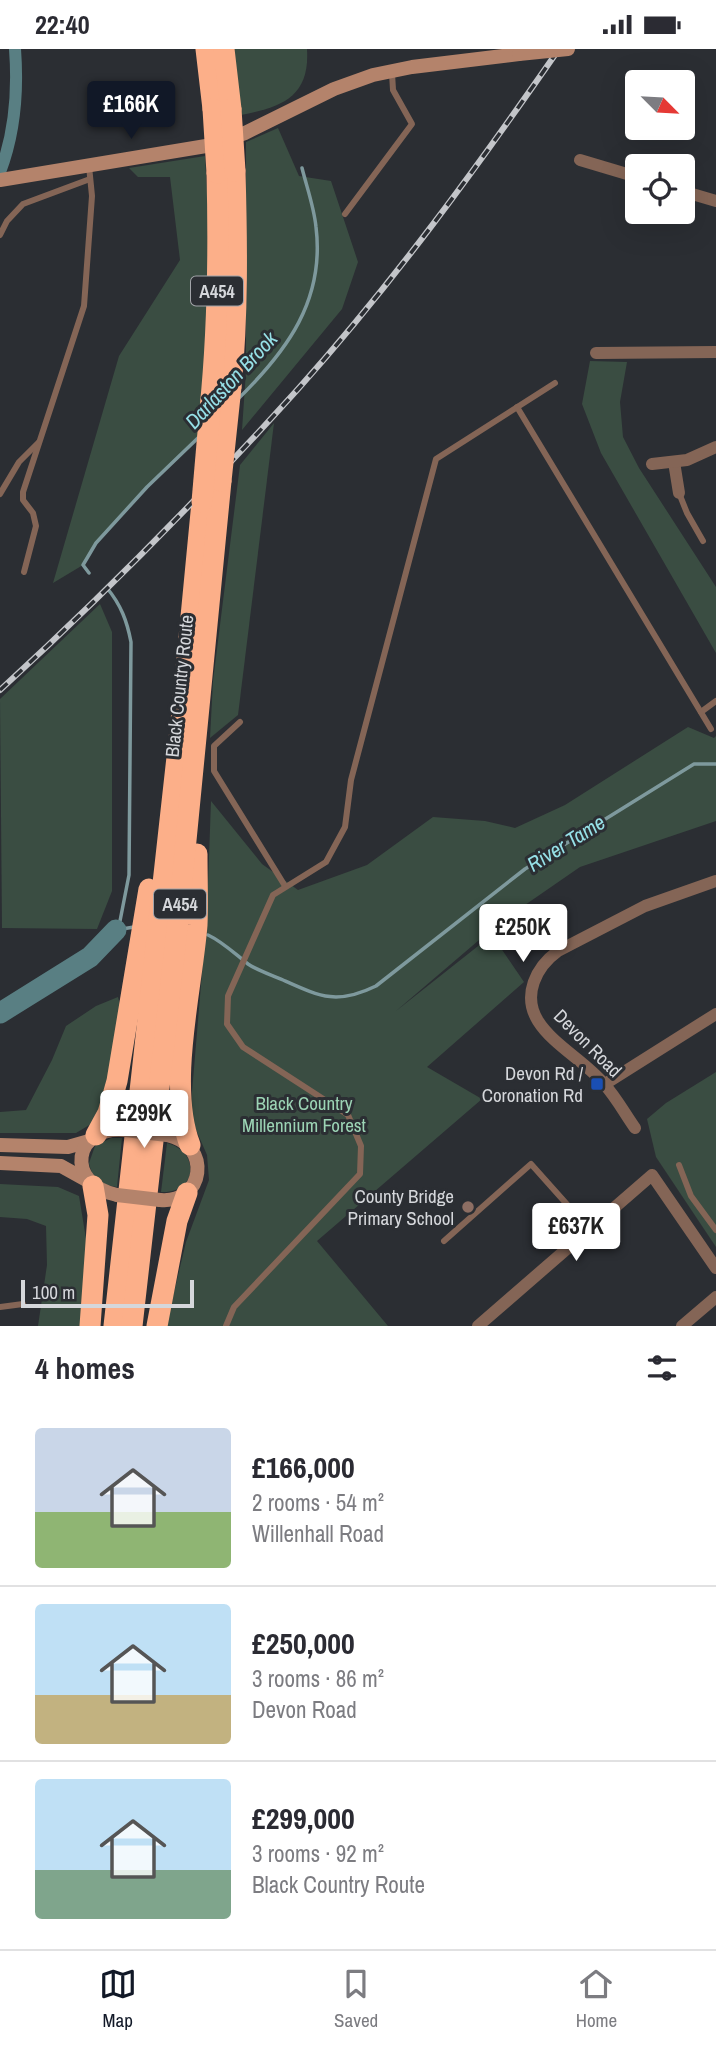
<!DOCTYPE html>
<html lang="en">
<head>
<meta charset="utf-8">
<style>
	:root { --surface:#fff; --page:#f7f7f7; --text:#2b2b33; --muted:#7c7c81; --line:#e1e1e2; --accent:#111827 }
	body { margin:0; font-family:"Archivo Narrow",sans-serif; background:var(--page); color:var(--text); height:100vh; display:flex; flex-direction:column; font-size:26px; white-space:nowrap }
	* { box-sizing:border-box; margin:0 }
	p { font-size:23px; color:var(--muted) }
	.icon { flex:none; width:38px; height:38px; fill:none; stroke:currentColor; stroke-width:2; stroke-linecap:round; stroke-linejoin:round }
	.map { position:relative; height:1277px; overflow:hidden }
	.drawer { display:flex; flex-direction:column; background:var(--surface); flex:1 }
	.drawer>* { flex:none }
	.needle { width:46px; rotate:114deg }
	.fabs { position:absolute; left:625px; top:21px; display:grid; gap:14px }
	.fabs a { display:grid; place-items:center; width:70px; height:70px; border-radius:7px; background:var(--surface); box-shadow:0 7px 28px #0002; font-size:35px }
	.scale { position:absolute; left:21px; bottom:18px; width:173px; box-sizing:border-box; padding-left:7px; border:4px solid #d5d7db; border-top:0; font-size:19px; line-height:24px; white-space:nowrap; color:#d5d7db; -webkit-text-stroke:5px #2b2e33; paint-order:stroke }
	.price { position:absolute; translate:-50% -60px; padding:0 16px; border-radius:7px; background:#fff; color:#222; font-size:23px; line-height:46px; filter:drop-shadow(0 2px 4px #0008) }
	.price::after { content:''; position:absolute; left:50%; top:42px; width:21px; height:16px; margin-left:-10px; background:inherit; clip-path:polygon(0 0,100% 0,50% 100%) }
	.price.current { background:var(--accent); color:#fff }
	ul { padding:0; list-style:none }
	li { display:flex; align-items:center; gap:21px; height:175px; padding:0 35px }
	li+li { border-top:2px solid var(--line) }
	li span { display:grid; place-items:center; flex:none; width:196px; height:140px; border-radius:7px; color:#555 }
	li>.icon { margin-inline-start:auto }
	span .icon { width:84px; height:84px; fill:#fffc; stroke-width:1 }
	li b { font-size:30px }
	h2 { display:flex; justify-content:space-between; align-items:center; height:84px; padding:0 35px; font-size:30px }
	.status { display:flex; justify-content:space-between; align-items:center; height:49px; padding:0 35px; background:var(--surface); direction:ltr }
	.status svg { height:19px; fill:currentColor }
	.tab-bar { display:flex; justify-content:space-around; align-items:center; height:98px; border-top:2px solid var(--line); background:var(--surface); font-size:19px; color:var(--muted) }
	.tab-bar a { display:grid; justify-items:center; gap:4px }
	.tab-bar .current { color:var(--accent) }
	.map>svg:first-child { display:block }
	.green { fill:#3a4d42 }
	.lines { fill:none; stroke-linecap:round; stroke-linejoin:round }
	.stream { stroke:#7e999d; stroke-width:3.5 }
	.canal { stroke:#597f83; stroke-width:12 }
	.river { stroke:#597f83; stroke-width:21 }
	.lane { stroke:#846556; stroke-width:6 }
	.street { stroke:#846556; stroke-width:12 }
	.secondary { stroke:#b4836b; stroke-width:14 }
	.highway { stroke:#fcaf89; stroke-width:21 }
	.rail-casing { stroke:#c3c5c9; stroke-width:6 }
	.rail { stroke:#2b2e33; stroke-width:3.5; stroke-dasharray:10; stroke-linecap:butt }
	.secondary-bridge { stroke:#b4836b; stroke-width:14 }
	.highway-bridge { stroke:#fcaf89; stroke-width:21 }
	.transit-dot { fill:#1a4fb4; stroke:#2b2e33; stroke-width:2.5 }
	.education-dot { fill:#8d6e63; stroke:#2b2e33; stroke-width:2.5 }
	.labels { text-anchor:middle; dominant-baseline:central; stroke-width:6; stroke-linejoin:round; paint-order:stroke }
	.shield { fill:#2b2e33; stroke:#a2a4a9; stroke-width:2 }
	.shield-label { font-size:18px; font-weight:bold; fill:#d5d7db }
	.street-label { font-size:19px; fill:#d5d7db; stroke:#2b2e33 }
	.poi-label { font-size:19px; fill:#d5d7db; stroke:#2b2e33; text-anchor:end }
	.park-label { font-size:19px; fill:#9cd4b5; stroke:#2b2e33 }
	.water-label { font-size:21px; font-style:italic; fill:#96e0e7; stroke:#2b2e33 }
</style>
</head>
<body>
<div class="status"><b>22:40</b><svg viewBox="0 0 49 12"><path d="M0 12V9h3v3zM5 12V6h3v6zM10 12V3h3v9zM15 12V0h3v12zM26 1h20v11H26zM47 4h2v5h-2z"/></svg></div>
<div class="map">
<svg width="716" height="1277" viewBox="0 0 716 1277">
	<rect width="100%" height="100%" fill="#2b2e33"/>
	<g class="green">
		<path d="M234 0H307C310 48 282 58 241 66Z"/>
		<path d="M278 79 299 127 331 132 358 213 342 260 242 381 246 322V93Z"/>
		<path d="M205 107 210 196 201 386 147 438 96 494 83 516 53 534 119 307 180 211 170 128H138L129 119Z"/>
		<path d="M590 312 627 313 620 353 623 388 639 419 716 538V604L601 404 582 355Z"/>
		<path d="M274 374 238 666 210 689 213 632 240 416Z"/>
		<path d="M100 555 112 583V842L97 880 2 879 0 650Z"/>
		<path d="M688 678 714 689 716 687V772L580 818 499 874 396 962 492 886 524 933 427 1018 482 1050 317 1192 388 1277H166L186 1193 209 1131 207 1106 190 1067 207 864 211 752 262 815 298 841 367 816 433 768 485 772 515 779 565 756Z"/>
		<path d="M118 948 120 956 106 1048 96 1072 76 1084H0V1063L26 1061 52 1011 66 977 96 957Z"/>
		<path d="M716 1023V1198L656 1108 647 1070 666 1054Z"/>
		<path d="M111 1089H122L117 1138C102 1136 92 1130 89 1114L95 1097Z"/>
		<path d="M167 1094C201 1103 197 1145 161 1143Z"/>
		<path d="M0 1135 58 1138 79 1147 87 1196 81 1277H38L47 1216 46 1177 27 1170 0 1168Z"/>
	</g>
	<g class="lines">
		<g class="stream">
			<path d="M238 350C287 302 325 251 316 178 314 158 307 139 302 119"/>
			<path d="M89 524 83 516 96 494 147 438 200 387"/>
			<path d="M107 539C121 556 127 572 131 593L129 826 120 872 116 881"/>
			<path d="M116 881 134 878"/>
			<path d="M208 886C223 893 235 905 248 915 258 922 272 926 283 931 321 948 337 956 376 937L525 820 694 715H716"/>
		</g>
		<path class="canal" d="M0 123C15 84 18 40 15 0"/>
		<path class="river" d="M0 964 90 908 116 881"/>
		<g class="lane">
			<path d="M345 165 412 75 393 41 392 24"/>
			<path d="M0 186 7 172 23 155 90 130"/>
			<path d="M517 358 711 680"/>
			<path d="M679 444 687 464 703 492"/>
			<path d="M0 445 19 413 38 394"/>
			<path d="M24 523 36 477 33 464 23 451V443L84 257 92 147 89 117"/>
			<path d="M701 663 716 652"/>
			<path d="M240 673 214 697V722L285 837"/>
			<path d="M679 1116 691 1147 716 1181"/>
			<path d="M444 1192 531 1115 589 1180"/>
			<path d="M0 1258 23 1255"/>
			<path d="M226 1277 234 1258 360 1125 361 1097 348 1066 243 998 227 975 228 947 273 846 326 813 345 778 351 731 436 410 555 334"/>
		</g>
		<g class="street">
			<path d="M580 111 637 128"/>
			<path d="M682 142 716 152"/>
			<path d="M596 304 716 303"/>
			<path d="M674 413 679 444"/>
			<path d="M652 415 687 411 716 398"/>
			<path d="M605 1035 716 965"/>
			<path d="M635 1079C625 1065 616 1048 604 1035 586 1013 553 996 538 972 522 946 536 918 558 902L645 857 716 832"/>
			<path d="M478 1277 652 1126 716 1219"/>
			<path d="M682 1277 716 1248"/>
		</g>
		<g class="secondary">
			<path d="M0 131 206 97 245 84 334 40 373 26 412 18 519 5"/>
			<path d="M0 1096 68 1098 89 1092"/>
			<path d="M0 1114 61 1117 88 1132"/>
			<path d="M117 1146C64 1135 73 1076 125 1081"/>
			<path d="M160 1151C204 1155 213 1096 167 1086"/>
		</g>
		<g class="highway">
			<path d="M206 0 213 60"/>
			<path d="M224 0 231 60"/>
			<path d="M231 338C238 266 237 194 235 122"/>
			<path d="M210 360C218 281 219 203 217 124"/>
			<path d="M96 1086 108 1064 117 1032 149 840"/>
			<path d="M190 1096C167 1036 192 940 197 876 198 853 197 829 197 805"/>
			<path d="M90 1277 98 1166 93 1137"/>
			<path d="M114 1277 181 672 202 453"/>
			<path d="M132 1277 179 863 221 432"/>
			<path d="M157 1277 177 1172 187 1144"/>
		</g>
		<g class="rail-casing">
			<path id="rail" d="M0 641C104 546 204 444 298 340 393 234 478 117 559 0"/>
		</g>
		<use href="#rail" class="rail"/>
		<g class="secondary-bridge">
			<path d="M519 5 568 0"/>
			<path d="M125 1081 167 1086"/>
			<path d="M117 1146 160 1151"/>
		</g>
		<g class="highway-bridge">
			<path d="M213 60 217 124"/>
			<path d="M231 60 235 122"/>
			<path d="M221 432 231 338"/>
			<path d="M202 453 210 360"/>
		</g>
	</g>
	<rect class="transit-dot" x="590" y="1028" width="14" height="14" rx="3.5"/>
	<circle class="education-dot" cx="468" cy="1158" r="7"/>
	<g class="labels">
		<g class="shield">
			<rect x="191" y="227.5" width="52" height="29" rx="5"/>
			<rect x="154" y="840.5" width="52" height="29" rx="5"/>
		</g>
		<g class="shield-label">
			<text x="217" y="242">A454</text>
			<text x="180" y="855">A454</text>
		</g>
		<g class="street-label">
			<text transform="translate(179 637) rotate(-84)">Black Country Route</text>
			<text transform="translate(588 994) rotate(45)">Devon Road</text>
		</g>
		<g class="poi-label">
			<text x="583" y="1024">Devon Rd /<tspan x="583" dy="22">Coronation Rd</tspan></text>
			<text x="454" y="1147">County Bridge<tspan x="454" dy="22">Primary School</tspan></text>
		</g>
		<g class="park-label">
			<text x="304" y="1054">Black Country<tspan x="304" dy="22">Millennium Forest</tspan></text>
		</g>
		<g class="water-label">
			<text transform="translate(231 331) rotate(-47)">Darlaston Brook</text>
			<text transform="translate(566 794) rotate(-32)">River Tame</text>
		</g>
	</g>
</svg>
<div class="fabs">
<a><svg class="needle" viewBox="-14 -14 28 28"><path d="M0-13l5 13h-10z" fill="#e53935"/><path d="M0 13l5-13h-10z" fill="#7c7c81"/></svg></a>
<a><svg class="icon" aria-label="locate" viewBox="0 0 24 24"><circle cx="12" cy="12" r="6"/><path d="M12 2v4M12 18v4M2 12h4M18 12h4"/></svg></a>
</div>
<div class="scale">100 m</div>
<b class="price current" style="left:131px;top:92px">£166K</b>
<b class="price" style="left:523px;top:915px">£250K</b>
<b class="price" style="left:144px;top:1101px">£299K</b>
<b class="price" style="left:576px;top:1214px">£637K</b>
</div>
<section class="drawer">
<h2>4 homes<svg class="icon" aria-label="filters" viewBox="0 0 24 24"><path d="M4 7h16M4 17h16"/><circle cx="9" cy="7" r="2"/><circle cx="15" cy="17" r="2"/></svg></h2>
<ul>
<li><span style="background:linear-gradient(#c9d6e8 60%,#8fb573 0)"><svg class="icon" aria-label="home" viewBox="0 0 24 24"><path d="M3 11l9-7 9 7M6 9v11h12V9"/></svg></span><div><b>£166,000</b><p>2 rooms · 54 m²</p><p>Willenhall Road</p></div></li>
<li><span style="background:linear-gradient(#bfe0f5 65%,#c2b280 0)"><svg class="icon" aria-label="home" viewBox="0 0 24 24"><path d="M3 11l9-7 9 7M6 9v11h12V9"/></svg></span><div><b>£250,000</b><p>3 rooms · 86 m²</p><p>Devon Road</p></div></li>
<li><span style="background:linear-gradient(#bfe0f5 65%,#7fa58c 0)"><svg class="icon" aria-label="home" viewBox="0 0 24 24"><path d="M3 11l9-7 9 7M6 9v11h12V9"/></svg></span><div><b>£299,000</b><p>3 rooms · 92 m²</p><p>Black Country Route</p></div></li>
</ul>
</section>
<nav class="tab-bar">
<a class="current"><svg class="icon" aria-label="map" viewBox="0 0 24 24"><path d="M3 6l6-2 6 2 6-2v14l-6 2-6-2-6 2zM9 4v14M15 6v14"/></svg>Map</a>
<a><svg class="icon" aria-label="saved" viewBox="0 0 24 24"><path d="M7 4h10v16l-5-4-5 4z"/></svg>Saved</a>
<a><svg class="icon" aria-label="home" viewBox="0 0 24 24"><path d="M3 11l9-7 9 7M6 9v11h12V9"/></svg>Home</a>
</nav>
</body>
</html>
